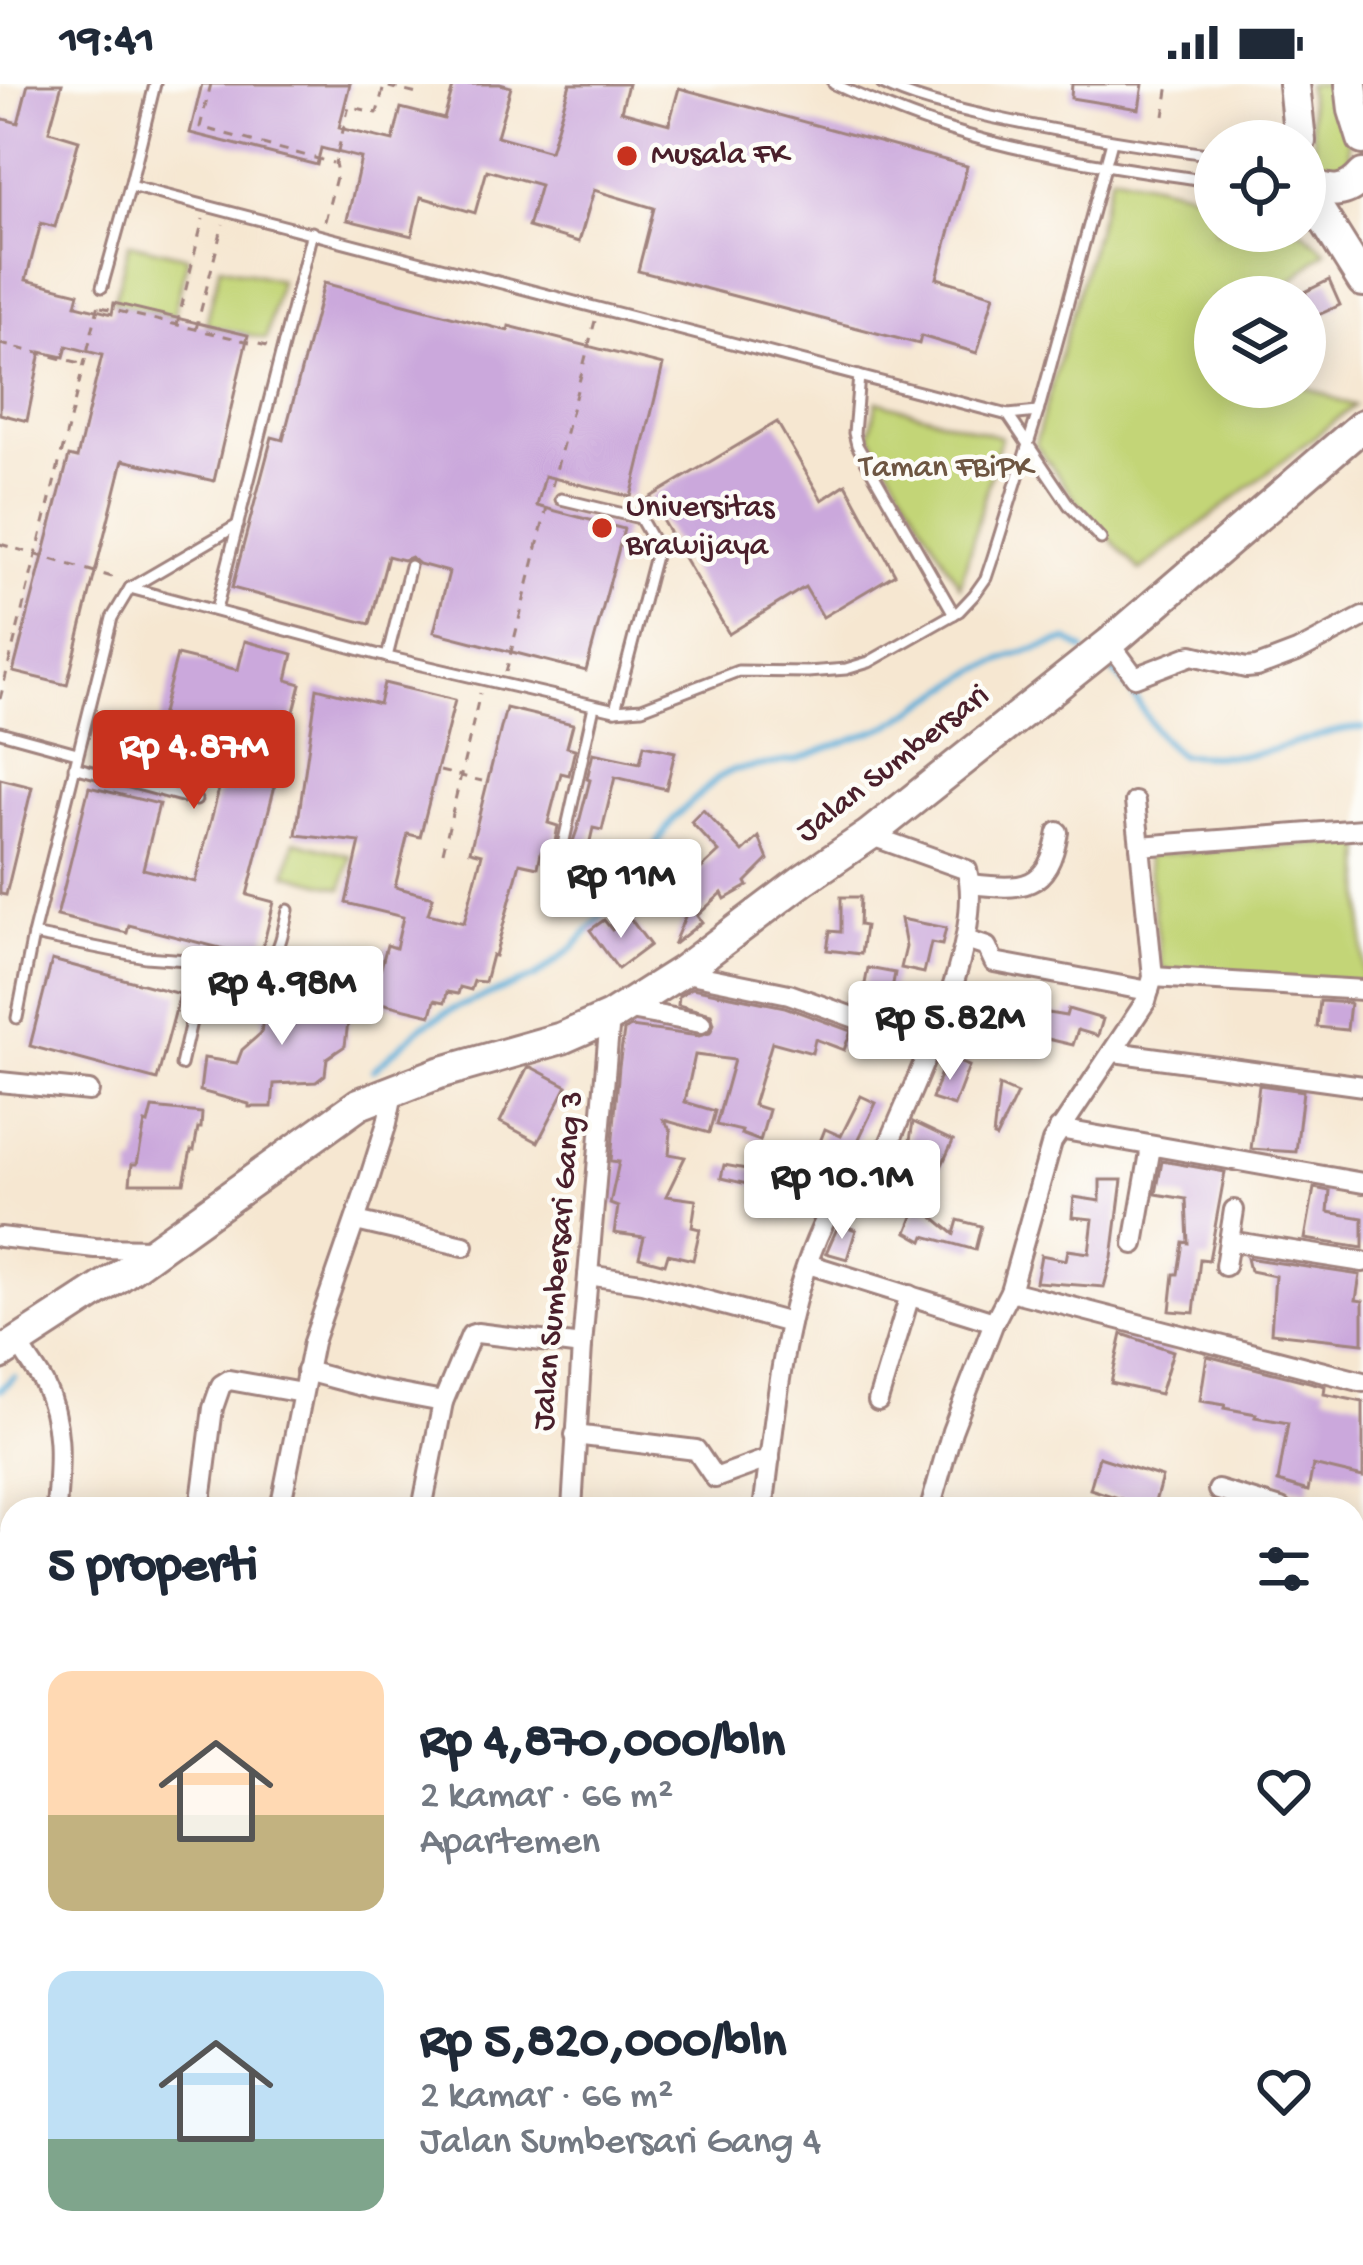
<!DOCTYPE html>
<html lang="id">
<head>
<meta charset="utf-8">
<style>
	:root { --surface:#fff; --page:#f2f2f3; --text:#1f2937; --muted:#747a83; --accent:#c8321e }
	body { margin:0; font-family:"Gochi Hand",sans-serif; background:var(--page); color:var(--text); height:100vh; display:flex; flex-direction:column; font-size:45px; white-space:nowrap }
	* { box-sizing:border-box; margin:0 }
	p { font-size:39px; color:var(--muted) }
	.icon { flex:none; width:66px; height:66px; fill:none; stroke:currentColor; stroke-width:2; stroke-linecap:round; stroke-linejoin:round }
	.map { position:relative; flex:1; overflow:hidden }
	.details { position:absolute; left:0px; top:1413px; width:1365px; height:768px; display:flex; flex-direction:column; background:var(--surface); border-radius:36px 36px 0 0; box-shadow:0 6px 30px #0003 }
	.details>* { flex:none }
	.controls { position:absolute; left:1194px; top:36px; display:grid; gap:24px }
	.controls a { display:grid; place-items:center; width:132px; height:132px; border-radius:50%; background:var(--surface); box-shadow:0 6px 30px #0003; font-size:60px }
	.price { position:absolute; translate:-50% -102px; padding:0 27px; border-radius:12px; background:#fff; color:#222; font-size:39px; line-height:78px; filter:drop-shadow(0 3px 6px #0008) }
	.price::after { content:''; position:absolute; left:50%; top:72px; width:36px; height:27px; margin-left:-18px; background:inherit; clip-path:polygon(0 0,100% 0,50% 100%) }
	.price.selected { background:var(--accent); color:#fff }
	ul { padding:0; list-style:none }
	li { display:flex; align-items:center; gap:36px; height:300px; padding:0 48px }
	li span { display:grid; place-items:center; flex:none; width:336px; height:240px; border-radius:24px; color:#555 }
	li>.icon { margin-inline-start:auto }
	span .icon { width:144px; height:144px; fill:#fffc; stroke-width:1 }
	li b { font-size:51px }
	h2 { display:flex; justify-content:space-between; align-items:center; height:144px; padding:0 48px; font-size:51px }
	.status { display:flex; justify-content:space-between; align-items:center; height:84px; padding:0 60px; background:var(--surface); direction:ltr }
	.status svg { height:33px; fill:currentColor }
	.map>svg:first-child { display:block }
	.green { fill:#c3d577; stroke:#867a51; stroke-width:3 }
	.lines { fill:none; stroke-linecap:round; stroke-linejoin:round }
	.stream { stroke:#5eaed8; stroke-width:6 }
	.building { fill:#cba8dc }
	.lane-casing { stroke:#a0837e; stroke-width:15 }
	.street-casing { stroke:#a0837e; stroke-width:24 }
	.secondary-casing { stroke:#a0837e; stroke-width:33 }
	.primary-casing { stroke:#a0837e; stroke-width:36 }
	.path { stroke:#a0837e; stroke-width:3; stroke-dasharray:9 9; stroke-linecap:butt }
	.lane { stroke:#fff; stroke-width:9 }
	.street { stroke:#fff; stroke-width:18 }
	.secondary { stroke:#fff; stroke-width:27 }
	.primary { stroke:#fff; stroke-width:30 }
	.poi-dot { fill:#c8321e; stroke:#fdfcf7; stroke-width:4.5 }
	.labels { text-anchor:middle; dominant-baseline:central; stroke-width:9; stroke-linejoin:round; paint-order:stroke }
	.poi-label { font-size:33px; fill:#4a1f2b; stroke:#fdfcf7; text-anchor:start }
	.park-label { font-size:33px; fill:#6e5642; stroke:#fdfcf7 }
	.street-label { font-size:33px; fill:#4a1f2b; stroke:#fdfcf7 }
</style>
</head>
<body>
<div class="status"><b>19:41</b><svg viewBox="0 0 49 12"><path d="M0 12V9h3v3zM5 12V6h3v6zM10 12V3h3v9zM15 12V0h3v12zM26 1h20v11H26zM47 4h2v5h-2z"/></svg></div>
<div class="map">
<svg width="1363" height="2181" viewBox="0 0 1363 2181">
	<rect width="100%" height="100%" fill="#fdfcf7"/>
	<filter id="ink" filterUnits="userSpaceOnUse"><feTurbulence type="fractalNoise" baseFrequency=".00833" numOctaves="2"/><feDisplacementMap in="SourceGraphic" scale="24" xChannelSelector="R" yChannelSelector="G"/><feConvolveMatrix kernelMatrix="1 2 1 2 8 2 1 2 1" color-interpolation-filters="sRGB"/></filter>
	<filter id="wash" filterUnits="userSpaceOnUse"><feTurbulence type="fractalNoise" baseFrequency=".004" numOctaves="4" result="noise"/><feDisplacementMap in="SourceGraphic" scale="48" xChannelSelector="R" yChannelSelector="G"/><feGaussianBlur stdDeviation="2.7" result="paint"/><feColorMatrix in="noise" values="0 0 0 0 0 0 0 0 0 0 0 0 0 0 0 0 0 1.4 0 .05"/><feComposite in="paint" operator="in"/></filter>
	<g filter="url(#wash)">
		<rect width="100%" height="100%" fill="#f6e7d1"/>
		<g class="green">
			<path d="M1307 0H1343L1351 83 1331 99 1317 86Z"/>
			<path d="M1112 90 1215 113V147H1303L1326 167 1287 200 1294 213H1215V303H1305L1354 322 1140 487 1080 422 1035 360Z"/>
			<path d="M129 159 188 173 173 233 114 219Z"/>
			<path d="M220 182 280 196 266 255 206 241Z"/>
			<path d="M877 317 1001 353 960 502 870 350Z"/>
			<path d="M295 757 351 772 342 805 286 790Z"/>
			<path d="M1363 757V902L1168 887 1162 884 1147 771Z"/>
		</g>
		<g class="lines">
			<g class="stream">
				<path d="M1100 577C1142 605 1141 642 1180 671 1206 671 1233 674 1258 669 1294 663 1327 644 1363 644"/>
				<path d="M373 986 424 941 453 925 535 893 574 863 625 804 674 734 718 694 733 686 796 676 890 641 978 586 1012 572 1067 556 1084 566"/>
				<path d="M0 1306 14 1293"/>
				<path d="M0 1682 12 1684"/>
				<path d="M1353 2150 1363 2159"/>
			</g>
		</g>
		<g id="blocks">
			<g class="building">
				<path d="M28 0H62L49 47 79 56 55 143 41 139 26 196 79 209 76 221 112 230 114 219 248 251 214 397 123 376 67 601 13 588 69 372 77 374 102 271 67 262 64 273 41 268 27 337 0 330V34L18 39Z"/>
				<path d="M202 0H350L339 44 393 57 401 24 444 35 454 0H500L511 3 497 52 550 67 570 0H628L621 27 669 40 679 4 967 82 937 194 994 211 977 269 921 252 919 260 638 187 654 124 594 106 579 158 528 143 540 101 487 86 475 129 421 113 412 152 347 136 361 74 321 64 317 81 190 49Z"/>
				<path d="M1072 0H1143L1139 25 1071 14Z"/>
				<path d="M1329 196 1340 221 1316 232 1305 208Z"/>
				<path d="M324 199 508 247 509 242 663 281 631 413 545 392 537 422 624 445 586 587 434 548 449 488 419 480 411 473 403 476 388 472 370 540 232 504 272 353 283 356Z"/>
				<path d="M777 338 822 416 846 400 895 490 823 533 805 503 729 550 649 414Z"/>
				<path d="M245 557 293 570 287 596 301 600 247 811 274 818 261 870 248 871 129 841 127 849 57 832 89 703 159 720 143 785 195 798 227 674 155 656 177 571 238 586Z"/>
				<path d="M384 599 455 616 420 753 408 750 395 803 433 813 428 830 464 839 482 770 470 767 506 624 573 640 567 663 575 665 569 691 561 689 548 739 558 742 554 763 560 769 570 766 577 746 590 696 587 695 593 669 640 679 644 661 675 668 666 705 615 693 602 746 593 744 585 779 541 768 538 783 520 779 495 872 492 871 485 898 474 897 471 906 460 903 458 910 447 908 445 918 435 916 431 931 372 917 387 861 396 864 403 833 346 819 360 758 296 751 317 604 379 620Z"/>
				<path d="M0 695 32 703 6 811 0 810Z"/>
				<path d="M703 726 743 768 759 753 768 776 746 798 748 802 725 815 722 809 697 832 702 838 673 861 698 802 691 794 719 768 691 738Z"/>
				<path d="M841 813H860L859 841 865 842 861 870 827 866 830 847 841 848Z"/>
				<path d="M629 833 650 861 618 885 590 846 604 836 612 846Z"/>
				<path d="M901 835 946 844 942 861 931 859 924 889 901 884 906 863Z"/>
				<path d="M52 876 180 910 157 996 30 962Z"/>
				<path d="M868 884 895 889 888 926 861 921Z"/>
				<path d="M267 903 351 914 345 962 327 974 325 991 316 998 274 1000 272 1023H249V1020L200 1007 204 974 237 979 242 966 261 949Z"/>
				<path d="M692 904 785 923 851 947 844 966 815 955 812 969 772 958 753 1021 769 1026 760 1057 741 1050 742 1047 716 1041 734 976 695 971 685 1018 715 1027 709 1049 664 1036 671 1047 669 1070 685 1073 666 1112 696 1116 692 1143 700 1145 693 1176 668 1170 665 1180 639 1173 644 1153 614 1149 618 1123 610 1120 619 1078 611 1077 619 982 624 947 631 943 699 952 710 949 714 940 711 930 678 921 679 912Z"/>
				<path d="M1320 917 1350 919 1347 946 1317 943Z"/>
				<path d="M1068 925 1103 935 1098 952 1078 946 1073 961 1027 950 1030 926 1066 932Z"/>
				<path d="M970 929 1007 939 1003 955 966 946Z"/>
				<path d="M951 975 969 982 954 1022 932 1015 943 982 947 984Z"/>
				<path d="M531 983 567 1002 538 1058 500 1038 527 984Z"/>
				<path d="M1259 1001 1303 1007 1296 1068 1251 1065Z"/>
				<path d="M999 1002 1017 1010 996 1054 993 1053Z"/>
				<path d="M861 1012 876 1019 858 1057 835 1081 840 1084 830 1098 822 1093 808 1108 804 1105 826 1066 818 1063 825 1045 841 1052Z"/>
				<path d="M152 1024 202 1029 201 1044H198L194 1066H191L184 1099H130L132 1080H137L145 1039 148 1040Z"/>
				<path d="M913 1038 953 1057 941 1083 908 1068Z"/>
				<path d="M1162 1077 1225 1088 1209 1176 1200 1175 1194 1229 1170 1227 1174 1190H1178L1183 1158 1188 1159 1186 1115 1156 1110Z"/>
				<path d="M724 1081 768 1089 764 1104 721 1094Z"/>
				<path d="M1100 1096H1122L1112 1174 1104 1203 1036 1198 1041 1171 1066 1176 1068 1166 1089 1169 1093 1135 1072 1133 1074 1113 1100 1117Z"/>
				<path d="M1314 1104 1330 1107 1328 1128 1363 1134V1164L1305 1155Z"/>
				<path d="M918 1120 954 1150 958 1136 981 1142 975 1166 925 1152 923 1157 907 1148Z"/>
				<path d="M839 1140 856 1146 847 1175 826 1169Z"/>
				<path d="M1247 1174 1360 1191 1356 1216 1363 1217V1259L1271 1249 1275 1192 1250 1187Z"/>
				<path d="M1122 1250 1173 1267 1160 1310 1111 1299Z"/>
				<path d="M1207 1272 1325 1302 1324 1310 1363 1318V1393L1313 1381 1308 1407 1278 1398 1288 1339 1255 1333 1256 1330 1224 1324 1225 1321 1200 1317Z"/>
				<path d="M1099 1373 1162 1393 1153 1425 1090 1405Z"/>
			</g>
		</g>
	</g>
	<g filter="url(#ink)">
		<use href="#blocks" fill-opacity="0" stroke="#a0837e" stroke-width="3"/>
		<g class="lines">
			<g class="lane-casing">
				<g id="lane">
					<path d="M155 0 130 102 1008 331 1038 328"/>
					<path d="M834 0C871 17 908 33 947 45 1033 73 1126 84 1215 98"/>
					<path d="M882 0C917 17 953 24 991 33 1065 49 1140 61 1215 71"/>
					<path d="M102 203 130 102"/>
					<path d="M859 292 854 349 857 361 954 530"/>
					<path d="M1008 331 1069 421 1101 455"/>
					<path d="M561 415 640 434 657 464 615 626"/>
					<path d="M130 504 387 573 615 626 642 624 738 587 808 588 846 585 869 578 959 527 974 511 986 494 993 473 1038 328 1112 57"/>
					<path d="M216 526 312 148"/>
					<path d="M387 573 410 482"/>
					<path d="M0 648 77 669"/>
					<path d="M74 683 196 716"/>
					<path d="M563 761 594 622"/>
					<path d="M33 851 145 873 257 881C282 876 282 847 288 826"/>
					<path d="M17 934 33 851 112 534 130 504 238 441"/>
					<path d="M181 981 205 877"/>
					<path d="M0 1753C19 1783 3 1898 0 1938"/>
					<path d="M0 2028H12"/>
					<path d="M297 2181 300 2169"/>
				</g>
			</g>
			<g class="street-casing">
				<g id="street">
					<path d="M1110 559 1135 593 1192 571 1246 584 1257 583 1297 568 1363 533"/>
					<path d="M1135 718 1140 762"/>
					<path d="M971 800C1023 806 1048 807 1058 748"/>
					<path d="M966 856 987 863 994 878 1149 907"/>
					<path d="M681 888 789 910 930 961"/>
					<path d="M1153 893 1363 906"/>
					<path d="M624 925 701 939"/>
					<path d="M1114 968 1363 1002"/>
					<path d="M0 998 89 1007"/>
					<path d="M1059 1045 1363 1099"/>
					<path d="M356 1137 464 1162"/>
					<path d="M0 1153 95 1164 155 1165"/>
					<path d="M1229 1157 1363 1178"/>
					<path d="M1134 1160 1151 1063"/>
					<path d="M808 1180 994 1238"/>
					<path d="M1225 1182 1234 1126"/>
					<path d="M588 1191 642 1199 790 1239"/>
					<path d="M1010 1207 1363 1298"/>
					<path d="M19 1259C26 1274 37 1286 44 1300 64 1340 59 1383 56 1425"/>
					<path d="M306 1287 373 1305 443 1318"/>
					<path d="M878 1317 910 1211"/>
					<path d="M575 1351 696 1366 715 1394 770 1374"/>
					<path d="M1218 1406 1281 1425"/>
					<path d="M200 1425 213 1324 221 1301 229 1296 302 1309"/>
					<path d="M280 1425 313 1258 368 1099 387 1039 394 1004"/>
					<path d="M422 1425 443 1318 471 1251 477 1249 582 1262"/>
					<path d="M572 1425 582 1262 610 933"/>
					<path d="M763 1425C778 1319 782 1207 838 1112 842 1104 848 1095 854 1089 866 1077 879 1074 889 1060 917 992 985 857 967 786L869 751"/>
					<path d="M930 1425 952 1347 994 1238 1010 1207 1052 1058 1146 917 1153 893 1140 762 1363 745"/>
					<path d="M1353 1447 1363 1450"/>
					<path d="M0 1535 12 1454"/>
					<path d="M1353 1565 1363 1568"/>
					<path d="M0 1572H12"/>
					<path d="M1353 1700 1363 1704"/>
					<path d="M1353 1783 1363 1751"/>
					<path d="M1353 1918 1363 1884"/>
					<path d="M1353 2070 1363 2072"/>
					<path d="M635 2181 638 2169"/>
					<path d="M790 2181 793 2169"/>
					<path d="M848 2181 850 2169"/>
					<path d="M1020 2181 1022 2169"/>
					<path d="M1101 2181 1103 2169"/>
					<path d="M1205 2181 1207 2169"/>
					<path d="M1315 2181 1317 2169"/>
				</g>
			</g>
			<g class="secondary-casing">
				<g id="secondary">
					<path d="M0 2136 12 2135"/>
					<path d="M449 2169 472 2181"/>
				</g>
			</g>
			<g class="primary-casing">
				<g id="primary">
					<path d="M1294 0 1300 57"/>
					<path d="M1351 0 1354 26 1363 55"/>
					<path d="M1305 88 1318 125 1363 197"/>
					<path d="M1308 100C1330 109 1346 111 1363 91"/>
					<path d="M0 1270 117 1194 359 1020 439 989 562 954 610 933 681 888 803 796 869 751 1110 559 1363 341"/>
				</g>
			</g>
			<g class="path">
				<path d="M211 0 200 43 333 79"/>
				<path d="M1164 32 1169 0"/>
				<path d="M325 137 337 89 335 79 349 22 377 29 384 2 417 10 419 0"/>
				<path d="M101 223 267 262"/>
				<path d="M177 241 203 135"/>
				<path d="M196 245 223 140"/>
				<path d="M0 260 85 280"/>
				<path d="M552 402 595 237"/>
				<path d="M0 460 112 493"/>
				<path d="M506 588 547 423"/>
				<path d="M0 615 100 216"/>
				<path d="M440 687 482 697"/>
				<path d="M443 768 480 609"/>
			</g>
			<use href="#lane" class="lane"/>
			<use href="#street" class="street"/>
			<use href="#secondary" class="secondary"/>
			<use href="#primary" class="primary"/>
		</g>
	</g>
	<g class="poi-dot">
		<circle cx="627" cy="72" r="12"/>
		<circle cx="602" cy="444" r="12"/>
	</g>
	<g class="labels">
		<g class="poi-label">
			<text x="651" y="72">Musala FK</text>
			<text x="626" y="425">Universitas<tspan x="626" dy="38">Brawijaya</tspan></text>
		</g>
		<g class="park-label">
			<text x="946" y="385">Taman FBiPK</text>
		</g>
		<g class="street-label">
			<text transform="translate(894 681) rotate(-38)">Jalan Sumbersari</text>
			<text transform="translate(560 1177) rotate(-85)">Jalan Sumbersari Gang 3</text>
		</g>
	</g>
</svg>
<div class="controls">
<a><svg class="icon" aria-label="locate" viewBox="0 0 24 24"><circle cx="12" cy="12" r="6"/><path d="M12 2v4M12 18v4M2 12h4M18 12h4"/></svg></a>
<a><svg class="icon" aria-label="layers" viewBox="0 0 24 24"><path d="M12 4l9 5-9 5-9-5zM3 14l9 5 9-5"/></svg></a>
</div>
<b class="price selected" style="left:194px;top:728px">Rp 4.87M</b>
<b class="price" style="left:621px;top:857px">Rp 11M</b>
<b class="price" style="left:282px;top:964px">Rp 4.98M</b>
<b class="price" style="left:950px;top:999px">Rp 5.82M</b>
<b class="price" style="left:842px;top:1158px">Rp 10.1M</b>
<section class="details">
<h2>5 properti<svg class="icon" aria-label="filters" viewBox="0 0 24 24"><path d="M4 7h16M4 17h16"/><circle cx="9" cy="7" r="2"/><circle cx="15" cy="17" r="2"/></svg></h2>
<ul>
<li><span style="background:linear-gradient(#ffd9b3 60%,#c2b280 0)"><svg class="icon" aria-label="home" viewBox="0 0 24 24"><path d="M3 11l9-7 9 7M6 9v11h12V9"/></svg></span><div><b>Rp 4,870,000/bln</b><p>2 kamar · 66 m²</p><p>Apartemen</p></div><svg class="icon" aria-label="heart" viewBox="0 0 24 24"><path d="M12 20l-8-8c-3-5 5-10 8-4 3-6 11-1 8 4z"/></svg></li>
<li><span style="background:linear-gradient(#bfe0f5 70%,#7fa58c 0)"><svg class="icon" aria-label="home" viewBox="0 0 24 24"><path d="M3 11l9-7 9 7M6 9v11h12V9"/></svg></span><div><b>Rp 5,820,000/bln</b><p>2 kamar · 66 m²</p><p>Jalan Sumbersari Gang 4</p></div><svg class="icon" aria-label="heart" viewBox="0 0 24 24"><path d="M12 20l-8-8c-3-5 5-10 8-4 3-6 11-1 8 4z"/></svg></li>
</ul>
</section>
</div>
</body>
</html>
